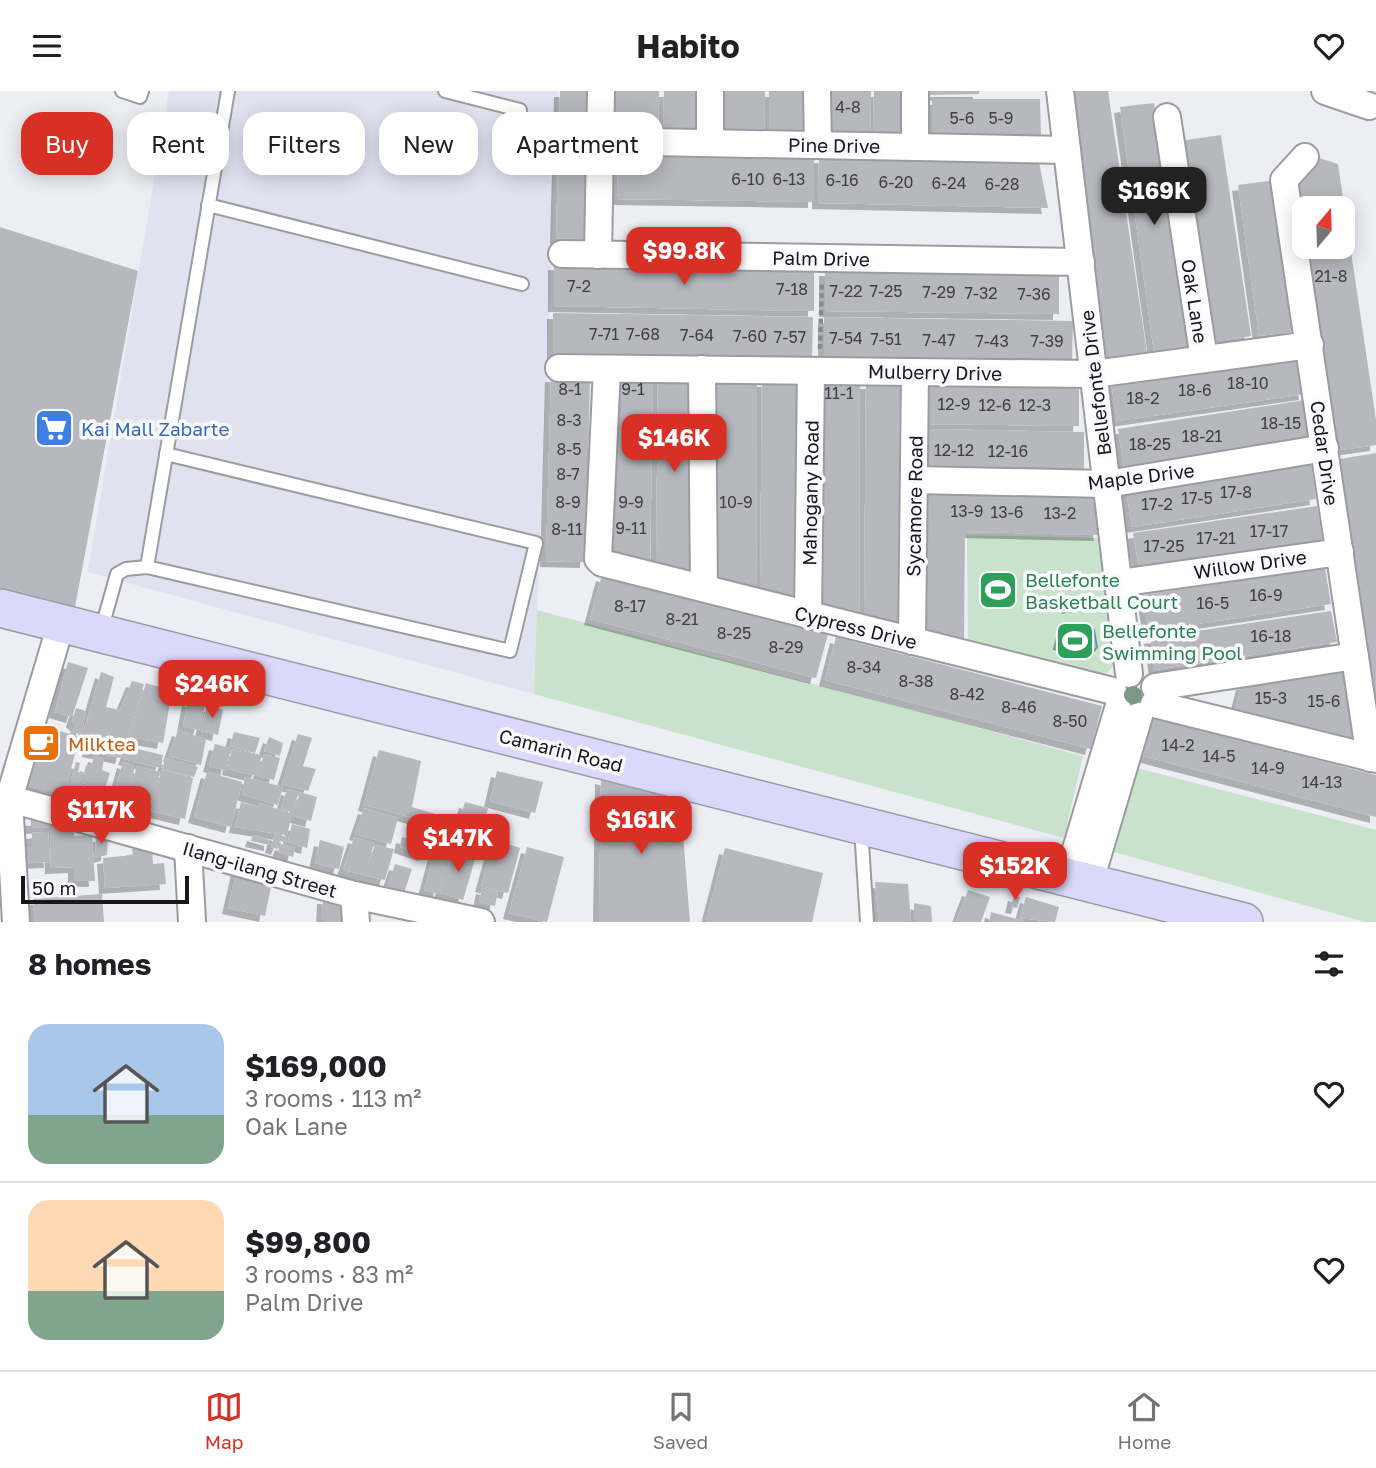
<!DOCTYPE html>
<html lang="en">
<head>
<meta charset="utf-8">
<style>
	:root { --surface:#fff; --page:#f2f2f2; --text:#202124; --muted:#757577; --line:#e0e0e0; --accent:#d93025 }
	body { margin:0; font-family:"Golos Text",sans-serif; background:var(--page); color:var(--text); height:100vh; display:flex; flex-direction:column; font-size:26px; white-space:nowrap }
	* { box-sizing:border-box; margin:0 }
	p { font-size:23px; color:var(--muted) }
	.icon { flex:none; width:38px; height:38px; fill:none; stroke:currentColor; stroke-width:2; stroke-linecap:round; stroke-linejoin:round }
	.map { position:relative; height:831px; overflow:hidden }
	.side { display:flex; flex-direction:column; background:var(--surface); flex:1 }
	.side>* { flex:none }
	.hud { position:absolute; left:21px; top:21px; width:700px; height:63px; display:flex; gap:14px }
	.needle { width:46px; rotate:19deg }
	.tools { position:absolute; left:1292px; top:105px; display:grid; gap:14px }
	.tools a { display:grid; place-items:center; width:63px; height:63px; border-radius:14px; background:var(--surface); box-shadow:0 4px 18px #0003; font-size:35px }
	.scale { position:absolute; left:21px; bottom:18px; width:168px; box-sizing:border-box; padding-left:7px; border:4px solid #18181a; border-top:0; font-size:19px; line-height:24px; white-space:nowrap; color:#18181a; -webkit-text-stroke:5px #fbfbff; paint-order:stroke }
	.price { position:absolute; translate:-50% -60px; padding:0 16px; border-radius:14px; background:var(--accent); color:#fff; font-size:23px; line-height:46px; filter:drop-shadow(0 2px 4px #0008) }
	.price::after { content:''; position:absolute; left:50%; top:42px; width:21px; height:16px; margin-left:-10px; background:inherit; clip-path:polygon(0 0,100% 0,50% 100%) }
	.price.selected { background:#222; color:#fff }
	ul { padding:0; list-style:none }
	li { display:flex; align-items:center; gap:21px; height:175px; padding:0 28px }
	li+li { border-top:2px solid var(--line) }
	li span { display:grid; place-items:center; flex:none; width:196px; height:140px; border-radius:21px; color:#555 }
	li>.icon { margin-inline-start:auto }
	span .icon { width:84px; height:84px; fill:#fffc; stroke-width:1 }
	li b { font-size:30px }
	h2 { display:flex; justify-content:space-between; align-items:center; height:84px; padding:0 28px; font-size:30px }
	.tag { padding:0 24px; border-radius:21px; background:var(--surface); box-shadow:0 4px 18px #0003; font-size:24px; line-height:63px }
	.tag.selected { background:var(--accent); color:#fff }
	header { display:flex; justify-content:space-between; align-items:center; height:91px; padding:0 28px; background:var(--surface); font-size:32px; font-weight:700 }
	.dock { display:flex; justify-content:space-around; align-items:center; height:98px; border-top:2px solid var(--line); background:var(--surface); font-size:19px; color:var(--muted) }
	.dock a { display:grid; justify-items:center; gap:4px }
	.dock .selected { color:var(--accent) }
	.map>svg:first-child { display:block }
	.built { fill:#e0e2f0 }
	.green { fill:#c8e2cb }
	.water { fill:#a2c4dc; stroke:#7990a2; stroke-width:2 }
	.building { fill:#b7b8be; filter:url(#shadow) }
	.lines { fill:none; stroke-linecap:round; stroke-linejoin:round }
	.lane-casing { stroke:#9b9ca1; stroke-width:16 }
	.street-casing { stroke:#9b9ca1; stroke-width:30 }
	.secondary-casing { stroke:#9b9ca1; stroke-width:40 }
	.path { stroke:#898a8e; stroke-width:4.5; stroke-dasharray:5 3.5; stroke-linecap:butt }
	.lane { stroke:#fff; stroke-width:12 }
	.street { stroke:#fff; stroke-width:26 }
	.secondary { stroke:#dbd8fb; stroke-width:37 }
	.tree { fill:#7e9887 }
	.labels { text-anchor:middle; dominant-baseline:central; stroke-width:7; stroke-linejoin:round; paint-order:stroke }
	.number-label { font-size:16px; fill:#404043 }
	.street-label { font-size:19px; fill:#18181a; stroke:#fbfbff }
	.shop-label { font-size:19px; fill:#366cbe; stroke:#fbfbff; text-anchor:start }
	.leisure-label { font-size:19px; fill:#27864d; stroke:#fbfbff; text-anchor:start }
	.food-label { font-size:19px; fill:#c56008; stroke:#fbfbff; text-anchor:start }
</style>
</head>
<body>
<header><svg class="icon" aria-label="menu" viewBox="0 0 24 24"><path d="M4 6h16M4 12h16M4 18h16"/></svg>Habito<svg class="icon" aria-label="heart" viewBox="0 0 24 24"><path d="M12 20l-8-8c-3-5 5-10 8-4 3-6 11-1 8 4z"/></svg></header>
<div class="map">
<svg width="1376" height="831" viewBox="0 0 1376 831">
	<defs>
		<filter id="shadow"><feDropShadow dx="-6" dy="6" stdDeviation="0" flood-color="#0004"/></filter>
	</defs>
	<rect width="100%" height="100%" fill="#edeef4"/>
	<path class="built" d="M169 0H558L534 603 88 481Z"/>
	<g class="green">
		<path d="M967 444 1100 447 1116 573 1101 587 968 555Z"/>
		<path d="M537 519 1083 665 1064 747 534 603Z"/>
		<path d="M1137 677 1376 739V831H1365L1114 761Z"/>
	</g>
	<path class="water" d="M1084 535 1094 539 1097 556 1094 560 1080 558 1072 565 1054 558 1057 547 1063 548Z"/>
	<g class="building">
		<path d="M560 0H595L590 148 556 147Z"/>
		<path d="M613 0H659L658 38 612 36Z"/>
		<path d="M664 0H704L703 38 663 37Z"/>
		<path d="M725 0H765L764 41 724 39Z"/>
		<rect x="769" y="0" width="35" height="40"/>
		<path d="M825 0H871L870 44H825Z"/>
		<path d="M874 0H910V44L873 43Z"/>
		<path d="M929 0H979V3L929 4Z"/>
		<path d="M1067 0H1108L1147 262 1107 268Z"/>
		<path d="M932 8H1040L1041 46H932Z"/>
		<path d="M1154 12 1188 256 1154 261 1120 16Z"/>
		<path d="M1221 44 1251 245 1210 251 1180 50Z"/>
		<path d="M618 63 814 66V111L617 108Z"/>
		<path d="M1313 65 1338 73 1376 329V354L1333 360 1303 156H1342V117H1304V148L1293 85Z"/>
		<path d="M819 66 1039 71 1048 117 818 112Z"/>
		<path d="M1276 89 1297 240 1259 245 1238 94Z"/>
		<path d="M0 136 138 180 75 516 0 495Z"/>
		<path d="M554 173 814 178V220L554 215Z"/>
		<path d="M825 179 1059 182V223L825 220Z"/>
		<path d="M553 222 813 226 812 267 553 262Z"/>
		<path d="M824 226 1073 230 1072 271 824 267Z"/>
		<path d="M1299 264 1305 303 1117 330 1111 291Z"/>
		<path d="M551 285 590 286 586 471 546 470Z"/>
		<path d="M614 287 653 288 650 474 611 464Z"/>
		<path d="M658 287 691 288 689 483 656 475Z"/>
		<path d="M716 289H757L756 501 715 491Z"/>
		<path d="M762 290H797L795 512 760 503Z"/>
		<path d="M819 290H860L859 530 819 520Z"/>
		<path d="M866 292H900L898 539 864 531Z"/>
		<path d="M926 293 1079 295V335L925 333Z"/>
		<path d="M1305 309 1311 348 1124 377 1118 338Z"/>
		<path d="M925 338 1084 341V383L925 379Z"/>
		<path d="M1376 362V633L1334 369Z"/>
		<path d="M1311 371 1316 408 1132 436 1126 399Z"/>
		<path d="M923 398 1092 402 1100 444 965 441 964 554 920 544Z"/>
		<path d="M1317 415 1323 450 1139 477 1133 442Z"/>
		<path d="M1325 477 1331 513 1149 540 1143 504Z"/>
		<path d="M602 484 828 543 816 587 590 528Z"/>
		<path d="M1087 507 1088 514 1067 517 1066 509Z"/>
		<path d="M1331 520 1337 551 1155 579 1150 547Z"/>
		<path d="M836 546 1102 615 1091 658 825 589Z"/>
		<path d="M68 571 88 577 72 626 55 621Z"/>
		<path d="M1343 577 1354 652 1235 620 1242 593Z"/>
		<path d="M101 581 114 586 106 616 120 619 132 590 144 593 127 650 83 642Z"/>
		<path d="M146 592 172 600 163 652 130 646Z"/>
		<path d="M188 609 205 614 199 639 183 635Z"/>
		<path d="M207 614 223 619 218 644 201 640Z"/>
		<path d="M76 617 86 620 81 643 70 641 77 635 72 630Z"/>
		<path d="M1153 627 1376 684V726L1143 665Z"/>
		<path d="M37 633 79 646 65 703 20 693Z"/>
		<path d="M178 639 206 648 201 674 169 665Z"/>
		<path d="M234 641 260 647 255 662 230 655Z"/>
		<path d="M298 643 312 647 303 675 316 678 308 700 282 693Z"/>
		<path d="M269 646 283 652 280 665 264 660Z"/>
		<path d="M97 647 125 654 121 667 88 660 89 654 94 655Z"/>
		<path d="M215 653 231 657 226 680 209 675Z"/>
		<path d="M129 656 163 664 161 677 124 668Z"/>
		<path d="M232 658 262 664 256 685 228 678Z"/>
		<path d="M379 659 421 670 412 716 442 725 440 734 364 714Z"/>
		<path d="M264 663 280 667 274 689 258 685Z"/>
		<path d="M94 665 104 668 102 679 110 682 105 698 71 689 76 671 80 672 78 681 84 683 86 674 91 676Z"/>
		<path d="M166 667 198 676 194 686 162 678Z"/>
		<path d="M123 671 135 675 129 697 136 699 133 710 114 703Z"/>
		<path d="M137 675 160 681 150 716 134 710 138 696H131Z"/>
		<path d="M162 679 193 687 185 728 151 720Z"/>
		<path d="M497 680 543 691 535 722 490 710Z"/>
		<path d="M207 681 242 691 231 736 194 726Z"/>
		<path d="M245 686 283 696 278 714 242 703Z"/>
		<path d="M601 687 680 706 690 831H599Z"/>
		<path d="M71 691 105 701 99 723 65 714Z"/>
		<path d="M287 698 299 701 292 721 281 718Z"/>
		<path d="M300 701 317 706 311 730 293 725Z"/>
		<path d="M241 711 259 716 260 712 292 723 287 744 235 736Z"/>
		<path d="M465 711 488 717 476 762 452 755Z"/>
		<path d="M115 712 140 718 137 730 111 724Z"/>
		<path d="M364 717 398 727 391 753 355 743Z"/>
		<path d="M73 727 74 745 92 744 95 790H74V776L51 777 50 736 31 737V729Z"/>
		<path d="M292 733 310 738 307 757 288 751Z"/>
		<path d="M48 741 50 771 24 772 23 756H32V742Z"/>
		<path d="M275 743 287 746 286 752 280 750 277 758 271 756Z"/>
		<path d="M253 744 270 749V754L251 750Z"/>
		<path d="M96 745H108L107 764 95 767Z"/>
		<path d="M354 746 374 752 367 777 375 754 394 758 385 789 343 779Z"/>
		<path d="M402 746 427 753 424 764 400 756Z"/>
		<path d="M320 749 344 756 339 778 315 772Z"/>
		<path d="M494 749 520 757 508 802 481 795Z"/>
		<path d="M437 752 451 756 438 803 424 799Z"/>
		<path d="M281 753 295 757 293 766 278 761Z"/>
		<path d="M527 756 564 766 547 831 509 822Z"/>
		<path d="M152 757 153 773 164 772 166 793 105 797 103 767 133 764 132 758Z"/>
		<path d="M725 757 823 782 812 831H706Z"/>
		<path d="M453 758 476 765 463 809 440 802Z"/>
		<path d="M395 773 412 778 404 802 387 797Z"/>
		<path d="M237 778 273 786 265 825 228 817Z"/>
		<path d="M875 791 908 793 911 831H879Z"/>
		<path d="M482 797 498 801 495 815 479 811Z"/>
		<path d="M968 799 990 806 981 831H956Z"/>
		<path d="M102 803 104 831H35L33 808Z"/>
		<path d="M1014 804 1020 806 1017 817 1011 816Z"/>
		<path d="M1026 806 1059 816 1055 831 1020 827Z"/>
		<path d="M323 807 347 808 346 831H322Z"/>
		<path d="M914 812 931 815 932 831H914Z"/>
		<path d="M991 821 1024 830V831H989Z"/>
	</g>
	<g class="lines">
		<g class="lane-casing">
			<g id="lane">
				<path d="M122 0 140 6 142 0"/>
				<path d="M445 0 520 19"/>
				<path d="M208 114 522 193"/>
				<path d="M147 476 228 0"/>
				<path d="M101 540 117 483 126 478 147 476 510 560 536 452 166 363"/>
				<path d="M861 737 867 831"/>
			</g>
		</g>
		<g class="street-casing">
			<g id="street">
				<path d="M817 0 818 54"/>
				<path d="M915 0V56"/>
				<path d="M1060 0 1129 583"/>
				<path d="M1325 0 1369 15"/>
				<path d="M1167 26 1204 268"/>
				<path d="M600 50 1067 59"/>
				<path d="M710 52V0"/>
				<path d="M1305 66 1284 89 1370 667"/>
				<path d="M562 163 1081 171"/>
				<path d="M598 164 601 0"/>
				<path d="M559 277 1094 283 1310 254"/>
				<path d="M607 278 598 468 602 472 1113 600"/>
				<path d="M702 278 704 497"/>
				<path d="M915 389 1107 393 1325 357"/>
				<path d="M1119 492 1340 461"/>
				<path d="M808 524 811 280"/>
				<path d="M912 550 915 281"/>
				<path d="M1155 596 1355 565"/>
				<path d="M1154 613 1376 668"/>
				<path d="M0 705 354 804 481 831"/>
				<path d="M188 757 192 831"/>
				<path d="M1068 785 1118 618"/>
				<path d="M1090 790 1139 625"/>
				<path d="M354 804 356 831"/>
				<path d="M16 831 9 708 61 533"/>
			</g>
		</g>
		<g class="secondary-casing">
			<path id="secondary" d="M0 517 1244 831"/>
		</g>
		<path class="path" d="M820 258 822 190"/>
		<use href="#lane" class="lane"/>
		<use href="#street" class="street"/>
		<use href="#secondary" class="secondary"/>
	</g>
	<circle class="tree" cx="1133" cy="604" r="9"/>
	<defs>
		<g id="supermarket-square" transform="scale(2.0125)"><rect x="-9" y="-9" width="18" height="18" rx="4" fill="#3f7fe0" stroke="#fbfbff"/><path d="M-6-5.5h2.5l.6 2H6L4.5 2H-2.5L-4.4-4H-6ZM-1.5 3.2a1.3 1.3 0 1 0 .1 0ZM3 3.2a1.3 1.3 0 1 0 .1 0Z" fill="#fff"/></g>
		<g id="stadium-square" transform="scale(2.0125)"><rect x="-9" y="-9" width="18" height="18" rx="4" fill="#2e9e5b" stroke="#fbfbff"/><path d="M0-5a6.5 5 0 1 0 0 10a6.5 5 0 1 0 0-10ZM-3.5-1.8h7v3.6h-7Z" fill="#fff"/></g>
		<g id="cafe-square" transform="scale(2.0125)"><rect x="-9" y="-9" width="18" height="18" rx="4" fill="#e8710a" stroke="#fbfbff"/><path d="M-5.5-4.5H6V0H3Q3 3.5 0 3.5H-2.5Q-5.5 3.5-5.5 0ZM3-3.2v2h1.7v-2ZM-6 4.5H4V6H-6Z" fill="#fff"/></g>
	</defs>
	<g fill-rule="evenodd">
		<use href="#supermarket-square" x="54" y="337"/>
		<use href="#stadium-square" x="998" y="499"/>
		<use href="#stadium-square" x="1075" y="550"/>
		<use href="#cafe-square" x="41" y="652"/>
	</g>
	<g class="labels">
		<g class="number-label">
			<text x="848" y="16">4-8</text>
			<text x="962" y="27">5-6</text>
			<text x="1001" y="27">5-9</text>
			<text x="748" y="88">6-10</text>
			<text x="789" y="88">6-13</text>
			<text x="842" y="89">6-16</text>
			<text x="896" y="91">6-20</text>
			<text x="949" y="92">6-24</text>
			<text x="1002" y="93">6-28</text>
			<text x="1331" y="185">21-8</text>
			<text x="579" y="195">7-2</text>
			<text x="792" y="198">7-18</text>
			<text x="846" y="200">7-22</text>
			<text x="886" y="200">7-25</text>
			<text x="939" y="201">7-29</text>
			<text x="981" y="202">7-32</text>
			<text x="1034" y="203">7-36</text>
			<text x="604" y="243">7-71</text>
			<text x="643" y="243">7-68</text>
			<text x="697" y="244">7-64</text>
			<text x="750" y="245">7-60</text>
			<text x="790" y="246">7-57</text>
			<text x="846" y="247">7-54</text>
			<text x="886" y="248">7-51</text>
			<text x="939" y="249">7-47</text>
			<text x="992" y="250">7-43</text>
			<text x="1047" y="250">7-39</text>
			<text x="1248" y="292">18-10</text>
			<text x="570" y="298">8-1</text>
			<text x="633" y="298">9-1</text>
			<text x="1195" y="299">18-6</text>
			<text x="839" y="302">11-1</text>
			<text x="1143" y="307">18-2</text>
			<text x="954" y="313">12-9</text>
			<text x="995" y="314">12-6</text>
			<text x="1035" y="314">12-3</text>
			<text x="569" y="329">8-3</text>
			<text x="1281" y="332">18-15</text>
			<text x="1202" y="345">18-21</text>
			<text x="1150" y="353">18-25</text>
			<text x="569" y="358">8-5</text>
			<text x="954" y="359">12-12</text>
			<text x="1008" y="360">12-16</text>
			<text x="568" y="383">8-7</text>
			<text x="1236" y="401">17-8</text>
			<text x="1197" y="407">17-5</text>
			<text x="568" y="411">8-9</text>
			<text x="631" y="411">9-9</text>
			<text x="736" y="411">10-9</text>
			<text x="1157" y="413">17-2</text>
			<text x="967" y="420">13-9</text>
			<text x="1007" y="421">13-6</text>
			<text x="1060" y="422">13-2</text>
			<text x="631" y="437">9-11</text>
			<text x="567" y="438">8-11</text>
			<text x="1269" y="440">17-17</text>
			<text x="1216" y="447">17-21</text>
			<text x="1164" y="455">17-25</text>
			<text x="1266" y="504">16-9</text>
			<text x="1213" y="512">16-5</text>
			<text x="630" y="515">8-17</text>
			<text x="682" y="528">8-21</text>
			<text x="734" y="542">8-25</text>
			<text x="1271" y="545">16-18</text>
			<text x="786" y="556">8-29</text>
			<text x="864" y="576">8-34</text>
			<text x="916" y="590">8-38</text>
			<text x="967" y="603">8-42</text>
			<text x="1271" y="607">15-3</text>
			<text x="1324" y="610">15-6</text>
			<text x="1019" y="616">8-46</text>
			<text x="1070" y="630">8-50</text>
			<text x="1178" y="654">14-2</text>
			<text x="1219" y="665">14-5</text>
			<text x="1268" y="677">14-9</text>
			<text x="1322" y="691">14-13</text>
		</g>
		<g class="street-label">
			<text transform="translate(834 54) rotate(1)">Pine Drive</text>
			<text transform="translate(821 167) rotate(1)">Palm Drive</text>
			<text transform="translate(1195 210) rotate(81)">Oak Lane</text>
			<text transform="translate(935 281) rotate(1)">Mulberry Drive</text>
			<text transform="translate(1095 292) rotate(-97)">Bellefonte Drive</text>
			<text transform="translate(1325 362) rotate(82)">Cedar Drive</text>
			<text transform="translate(1141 385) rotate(-7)">Maple Drive</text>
			<text transform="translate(810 402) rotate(-89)">Mahogany Road</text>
			<text transform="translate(914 415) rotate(-89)">Sycamore Road</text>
			<text transform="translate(1250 473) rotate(-8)">Willow Drive</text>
			<text transform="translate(856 536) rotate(14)">Cypress Drive</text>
			<text transform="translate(561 659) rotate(14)">Camarin Road</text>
			<text transform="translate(260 778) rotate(16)">Ilang-ilang Street</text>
		</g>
		<g class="shop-label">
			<text x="81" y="337">Kai Mall Zabarte</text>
		</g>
		<g class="leisure-label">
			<text x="1025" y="488">Bellefonte<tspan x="1025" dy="22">Basketball Court</tspan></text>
			<text x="1102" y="539">Bellefonte<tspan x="1102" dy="22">Swimming Pool</tspan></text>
		</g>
		<g class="food-label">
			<text x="68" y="652">Milktea</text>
		</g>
	</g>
</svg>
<div class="tools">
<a><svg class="needle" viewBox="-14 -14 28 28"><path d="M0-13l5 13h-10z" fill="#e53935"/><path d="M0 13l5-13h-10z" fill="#757577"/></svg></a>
</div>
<div class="scale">50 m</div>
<b class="price selected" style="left:1154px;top:136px">$169K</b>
<b class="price" style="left:684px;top:196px">$99.8K</b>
<b class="price" style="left:674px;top:383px">$146K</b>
<b class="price" style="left:212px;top:629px">$246K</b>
<b class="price" style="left:101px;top:755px">$117K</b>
<b class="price" style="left:641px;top:765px">$161K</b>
<b class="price" style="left:458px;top:783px">$147K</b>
<b class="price" style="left:1015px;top:811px">$152K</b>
<div class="hud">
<a class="tag selected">Buy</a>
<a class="tag">Rent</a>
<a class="tag">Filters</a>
<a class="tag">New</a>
<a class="tag">Apartment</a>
</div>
</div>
<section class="side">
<h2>8 homes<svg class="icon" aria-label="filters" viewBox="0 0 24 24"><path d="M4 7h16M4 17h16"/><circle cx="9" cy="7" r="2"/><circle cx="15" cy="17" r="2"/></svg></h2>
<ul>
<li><span style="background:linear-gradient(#a9c7e8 65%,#7fa58c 0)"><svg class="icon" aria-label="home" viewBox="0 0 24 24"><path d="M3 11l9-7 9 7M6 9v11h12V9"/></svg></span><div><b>$169,000</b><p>3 rooms · 113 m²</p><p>Oak Lane</p></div><svg class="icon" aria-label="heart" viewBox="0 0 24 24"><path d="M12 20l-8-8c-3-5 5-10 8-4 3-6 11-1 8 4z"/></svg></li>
<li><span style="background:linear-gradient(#ffd9b3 65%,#7fa58c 0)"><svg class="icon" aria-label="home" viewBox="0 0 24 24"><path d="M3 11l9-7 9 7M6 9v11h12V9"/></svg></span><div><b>$99,800</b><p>3 rooms · 83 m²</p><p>Palm Drive</p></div><svg class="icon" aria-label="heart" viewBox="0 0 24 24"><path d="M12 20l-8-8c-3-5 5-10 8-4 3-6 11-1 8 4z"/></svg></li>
</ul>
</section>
<nav class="dock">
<a class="selected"><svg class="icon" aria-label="map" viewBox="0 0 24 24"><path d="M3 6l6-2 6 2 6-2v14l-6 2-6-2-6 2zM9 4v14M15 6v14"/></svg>Map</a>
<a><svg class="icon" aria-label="saved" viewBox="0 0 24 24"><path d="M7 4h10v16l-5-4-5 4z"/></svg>Saved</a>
<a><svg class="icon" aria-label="home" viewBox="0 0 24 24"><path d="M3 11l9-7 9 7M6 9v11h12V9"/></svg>Home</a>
</nav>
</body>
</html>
